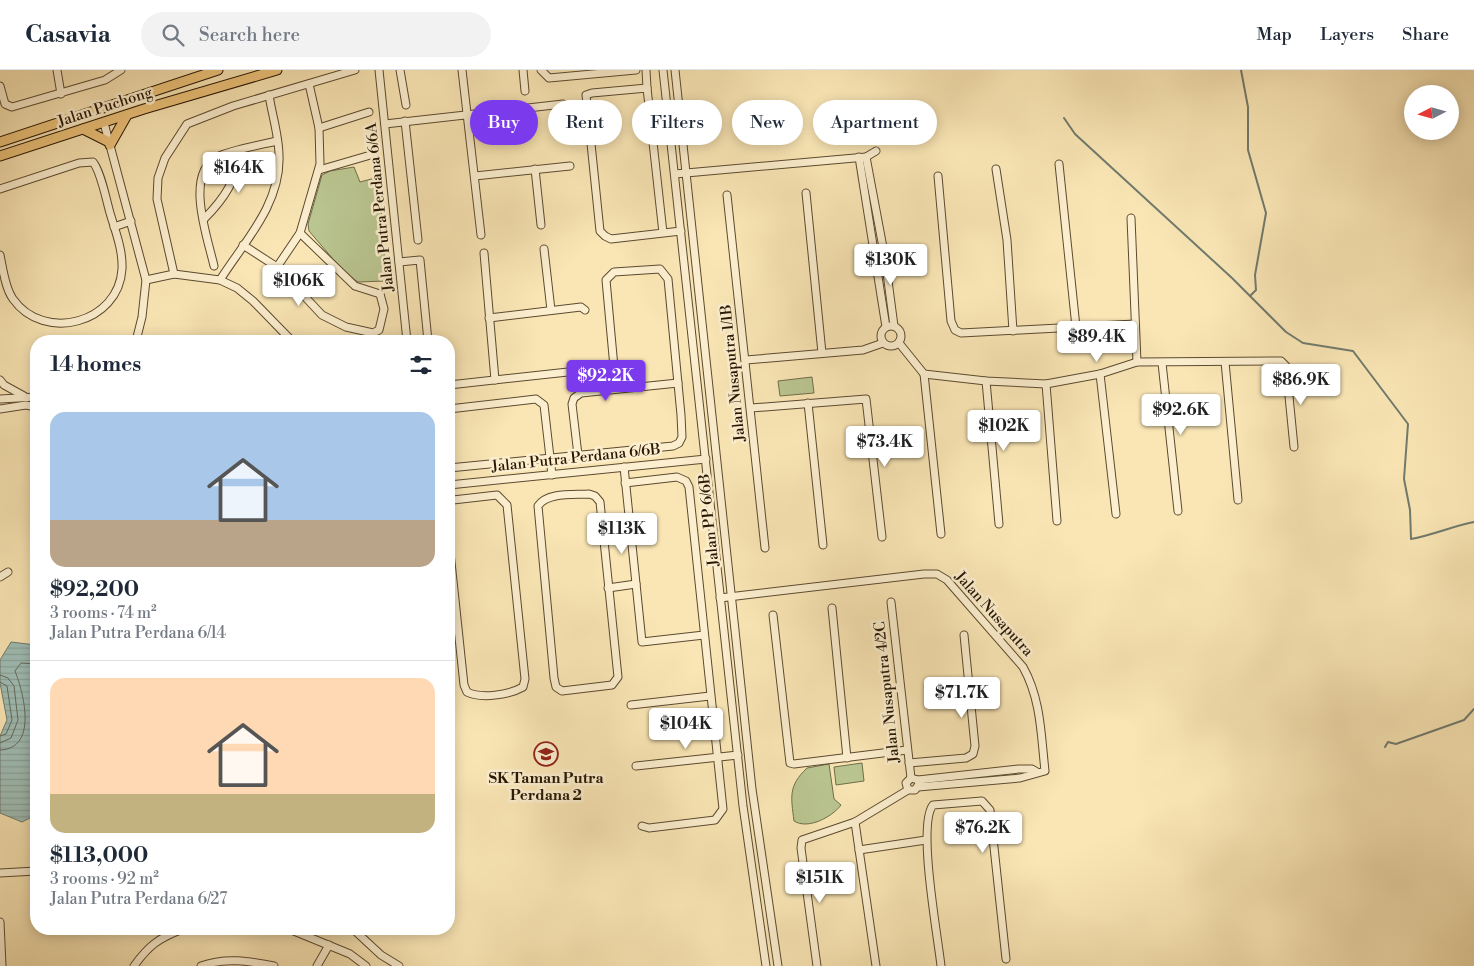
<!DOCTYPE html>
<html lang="en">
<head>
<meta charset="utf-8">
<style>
	:root { --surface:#fff; --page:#f2f2f3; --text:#1f2937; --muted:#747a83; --line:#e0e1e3; --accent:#7c3aed }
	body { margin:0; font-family:"Libre Bodoni",serif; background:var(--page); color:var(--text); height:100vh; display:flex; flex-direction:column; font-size:19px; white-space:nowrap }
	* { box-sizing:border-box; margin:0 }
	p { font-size:16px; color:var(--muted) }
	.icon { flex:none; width:28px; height:28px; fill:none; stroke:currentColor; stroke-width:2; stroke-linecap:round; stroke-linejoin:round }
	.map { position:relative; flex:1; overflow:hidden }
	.side { position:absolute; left:30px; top:265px; width:425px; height:600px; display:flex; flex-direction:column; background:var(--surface); border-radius:20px; box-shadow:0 2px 12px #0003 }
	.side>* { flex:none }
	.banner { position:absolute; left:470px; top:30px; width:475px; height:45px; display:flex; gap:10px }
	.needle { width:32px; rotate:264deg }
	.buttons { position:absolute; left:1404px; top:15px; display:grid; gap:10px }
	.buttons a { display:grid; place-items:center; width:55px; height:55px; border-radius:50%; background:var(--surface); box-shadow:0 2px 12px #0003; font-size:25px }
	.price { position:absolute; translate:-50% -42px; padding:0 11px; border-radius:5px; background:#fff; color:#222; font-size:16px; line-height:32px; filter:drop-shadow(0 1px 2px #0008) }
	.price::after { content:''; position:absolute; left:50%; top:30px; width:15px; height:11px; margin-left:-8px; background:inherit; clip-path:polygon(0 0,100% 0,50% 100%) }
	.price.current { background:var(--accent); color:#fff }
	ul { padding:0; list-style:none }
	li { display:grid; align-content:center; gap:10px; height:265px; padding:0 20px }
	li+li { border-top:1px solid var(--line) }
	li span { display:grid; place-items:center; height:155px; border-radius:15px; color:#555 }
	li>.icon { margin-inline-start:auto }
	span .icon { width:90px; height:90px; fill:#fffc; stroke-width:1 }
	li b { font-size:21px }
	h2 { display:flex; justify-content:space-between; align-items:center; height:60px; padding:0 20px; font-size:21px }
	.tag { padding:0 18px; border-radius:22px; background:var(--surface); box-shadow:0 2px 12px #0003; font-size:18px; line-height:45px }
	.tag.current { background:var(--accent); color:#fff }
	header { display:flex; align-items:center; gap:30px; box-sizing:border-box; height:70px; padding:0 25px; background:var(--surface); border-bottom:1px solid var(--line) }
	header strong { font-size:24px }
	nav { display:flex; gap:28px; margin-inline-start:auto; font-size:18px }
	.search { width:350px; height:45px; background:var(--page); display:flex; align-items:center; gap:12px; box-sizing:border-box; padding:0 18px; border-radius:28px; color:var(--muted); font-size:19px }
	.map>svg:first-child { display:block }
	.park { fill:#bac691; stroke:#706e4a }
	.water { fill:url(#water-rules); stroke:#707b6e }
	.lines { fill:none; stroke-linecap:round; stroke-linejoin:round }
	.shore { stroke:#646a5c; stroke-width:1 }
	.stream { stroke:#707b6e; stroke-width:2 }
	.minor-casing { stroke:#5c4a30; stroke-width:9 }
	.major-casing { stroke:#271603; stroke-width:11 }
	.minor { stroke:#fcefcf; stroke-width:7 }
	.major { stroke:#edc37a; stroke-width:9 }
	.labels { text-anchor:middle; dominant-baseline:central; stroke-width:5; stroke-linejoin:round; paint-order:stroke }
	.street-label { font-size:15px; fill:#271603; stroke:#fcefcf }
	.poi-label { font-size:15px; font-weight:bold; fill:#271603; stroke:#fcefcf }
</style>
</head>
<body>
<header>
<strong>Casavia</strong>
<div class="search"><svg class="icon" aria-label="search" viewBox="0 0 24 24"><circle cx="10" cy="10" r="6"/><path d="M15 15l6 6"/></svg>Search here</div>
<nav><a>Map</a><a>Layers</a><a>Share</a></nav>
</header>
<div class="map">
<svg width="1474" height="896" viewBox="0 0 1474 896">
	<defs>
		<pattern id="water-rules" width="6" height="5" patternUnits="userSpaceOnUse" patternTransform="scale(1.25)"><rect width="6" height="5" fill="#a0beb6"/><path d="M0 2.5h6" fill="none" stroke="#8aa39b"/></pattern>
	</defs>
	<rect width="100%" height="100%" fill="#fae6b5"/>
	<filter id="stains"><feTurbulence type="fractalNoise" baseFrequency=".004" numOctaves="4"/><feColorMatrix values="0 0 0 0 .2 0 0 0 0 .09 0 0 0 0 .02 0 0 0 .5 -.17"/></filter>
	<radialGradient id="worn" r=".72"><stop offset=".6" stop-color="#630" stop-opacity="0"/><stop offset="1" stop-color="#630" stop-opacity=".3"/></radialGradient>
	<g class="park">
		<path d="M354 97 360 112 379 107 386 211 358 212 345 203 309 161 308 154 322 105 330 101Z"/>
		<path d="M812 307 814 323 780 326 778 311Z"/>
		<path d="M862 693 864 711 836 715 834 697Z"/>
		<path d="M829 694 834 729 841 735C832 747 808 760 794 751 791 727 788 716 807 698Z"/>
	</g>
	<path class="water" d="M11 572 36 575V745L22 752 0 743V666L7 650 0 613V590Z"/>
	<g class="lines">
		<g class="shore">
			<path d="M0 605 8 608 14 616 18 650 11 668 0 673"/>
			<path d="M0 612 7 616 12 650 6 664 0 666"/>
			<path d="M0 680C39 679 23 621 15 601L21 593 36 594"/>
		</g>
		<g class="stream">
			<path d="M1241 0 1248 37V80L1266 143 1255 205 1256 220 1250 226"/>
			<path d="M1064 48 1075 64 1232 208 1286 262 1303 273 1353 281 1408 354 1404 409 1410 440 1411 469C1433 465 1453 456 1474 452"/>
			<path d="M1385 677 1388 672 1396 674 1464 650 1474 639"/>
		</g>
		<g class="minor-casing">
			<g id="minor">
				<path d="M57 0 61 24"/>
				<path d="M379 0 407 271"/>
				<path d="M400 0 406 35"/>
				<path d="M462 0 481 165"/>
				<path d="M523 0 525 21"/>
				<path d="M541 0 549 8 636 0"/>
				<path d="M646 0 647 18"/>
				<path d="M663 0 743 736 766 896"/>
				<path d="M675 0 752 719 778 896"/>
				<path d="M0 16 5 34 12 37 105 10 121 0"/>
				<path d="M405 51 418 170"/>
				<path d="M104 53 146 210 142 247 136 271"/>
				<path d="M385 54 563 34"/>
				<path d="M319 58 369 42"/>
				<path d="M859 87 886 257"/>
				<path d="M866 87 885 188 894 256"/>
				<path d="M1059 94 1076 257"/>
				<path d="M535 99 541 155"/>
				<path d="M996 99 1007 170 1013 261"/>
				<path d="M319 100 374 84"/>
				<path d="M675 104 866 87 876 81"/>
				<path d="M475 106 570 96"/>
				<path d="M938 106 951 251 955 260 961 263 1135 254"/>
				<path d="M0 119 79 93 93 92C101 102 106 129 110 143 115 160 123 180 122 199 119 253 44 273 13 229 5 218 3 199 0 185"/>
				<path d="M806 123 822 283"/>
				<path d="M727 125 765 478"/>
				<path d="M1131 148 1137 292"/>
				<path d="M204 149C226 127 235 111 241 81"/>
				<path d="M114 157 131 151"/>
				<path d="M663 163 647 18 592 23 586 25 600 161 605 166 611 169 681 161"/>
				<path d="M243 175 277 197 322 245 346 257 373 263 379 260 384 239 380 224 355 216 300 163"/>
				<path d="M544 179 551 240"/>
				<path d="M484 183 495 310"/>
				<path d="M399 192 420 190 428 271"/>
				<path d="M214 196C208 169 184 104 217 87 231 80 260 75 277 71"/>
				<path d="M277 197 300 163 320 94 319 58 309 14"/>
				<path d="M174 204 157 129 158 108 165 88 187 54 233 36 355 0"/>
				<path d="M146 210 174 204 220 210 237 218 253 231 292 271"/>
				<path d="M220 210C244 172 281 134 279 86 279 66 272 45 269 25"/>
				<path d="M489 248 581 237 585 240"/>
				<circle cx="891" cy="266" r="10"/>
				<path d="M899 273 924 304 986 311 1046 314 1100 304 1137 292 1281 291 1286 296 1294 377"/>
				<path d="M746 290 863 280 883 273"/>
				<path d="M1225 292 1238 430"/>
				<path d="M1162 293 1178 441"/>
				<path d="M924 304 941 464"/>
				<path d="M1100 304 1116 444"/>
				<path d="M0 310 4 315 24 326"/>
				<path d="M986 311 999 454"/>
				<path d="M1046 314 1057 451"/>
				<path d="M449 315 614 297 606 210 614 202 660 199 668 209 681 345 682 367 679 373 673 376 449 398"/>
				<path d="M0 329 36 327"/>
				<path d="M808 333 823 475"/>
				<path d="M751 338 866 329 882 467"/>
				<path d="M0 339 26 335 36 337"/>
				<path d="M449 339 536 329 544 335 552 405"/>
				<path d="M578 385 572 334 574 328 581 323 678 313"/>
				<path d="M624 397 642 572 704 565"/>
				<path d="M625 413 677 407 686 411 689 417 723 739 715 750 649 758 642 756"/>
				<path d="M449 415 706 389"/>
				<path d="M589 424 595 426 600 432 618 607 612 615 562 621 556 617 554 608 538 436C547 422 573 425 589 424Z"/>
				<path d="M449 433 453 430 497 425 507 435 525 609 523 617C509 625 481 629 467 622L464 615 449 473"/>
				<path d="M0 507 8 502"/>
				<path d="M608 518 636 514"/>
				<path d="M720 528 924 504H937L947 510 1023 597C1041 629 1041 665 1045 701L1020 708 918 717"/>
				<path d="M891 532 911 708"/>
				<path d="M832 538 847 688"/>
				<path d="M773 545 790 693 794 694 907 680"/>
				<path d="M631 635 710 626"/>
				<path d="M909 693 966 688 973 684 975 676 964 565"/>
				<path d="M636 696 738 685"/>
				<path d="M918 710 1019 699H1032L1037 702"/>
				<path d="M855 752 876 896"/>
				<path d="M859 780 926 770"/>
				<path d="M0 803 36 801"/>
				<path d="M0 852 2 896"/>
				<path d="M289 859 350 884 366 896"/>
				<path d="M353 859 381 885 399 896"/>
				<path d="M134 896C149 875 159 868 183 859"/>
				<path d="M201 896C225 887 249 891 274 896"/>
				<path d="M317 896 329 875"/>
				<path d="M817 896 801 778 802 770 855 752 908 720H915L919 714 918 710 911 708 906 713 908 720"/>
				<path d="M941 896C938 867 917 755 933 735L982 731 990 740 1006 889"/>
			</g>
		</g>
		<g class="major-casing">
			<g id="major">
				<path d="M83 59 109 72"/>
				<path d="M0 72 218 0"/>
				<path d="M110 75 127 45"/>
				<path d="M0 86 144 39 277 0"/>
			</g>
		</g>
		<use href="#minor" class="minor"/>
		<use href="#major" class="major"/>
	</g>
	<defs>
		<g id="school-ring" transform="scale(1.25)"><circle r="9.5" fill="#fcefcf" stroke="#8f2418" stroke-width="1.5"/><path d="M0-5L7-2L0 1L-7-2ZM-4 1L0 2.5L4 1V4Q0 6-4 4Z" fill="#8f2418"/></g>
	</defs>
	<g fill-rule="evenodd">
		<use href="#school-ring" x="546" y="684"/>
	</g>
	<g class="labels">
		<g class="street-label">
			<text transform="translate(105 37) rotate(-18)">Jalan Puchong</text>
			<text transform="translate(380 137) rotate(-96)">Jalan Putra Perdana 6/6A</text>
			<text transform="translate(733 303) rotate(-96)">Jalan Nusaputra 1/1B</text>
			<text transform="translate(576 388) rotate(-6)">Jalan Putra Perdana 6/6B</text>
			<text transform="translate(709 450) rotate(-96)">Jalan PP 6/6B</text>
			<text transform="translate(994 544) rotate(48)">Jalan Nusaputra</text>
			<text transform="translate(887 622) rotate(-96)">Jalan Nusaputra 4/2C</text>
		</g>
		<g class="poi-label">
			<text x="546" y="708">SK Taman Putra<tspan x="546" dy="17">Perdana 2</tspan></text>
		</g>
	</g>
	<rect width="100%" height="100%" filter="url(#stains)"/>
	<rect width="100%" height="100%" fill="url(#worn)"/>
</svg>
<div class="buttons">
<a><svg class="needle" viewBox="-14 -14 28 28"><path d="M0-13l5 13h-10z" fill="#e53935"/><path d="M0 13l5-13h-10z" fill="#747a83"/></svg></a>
</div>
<b class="price" style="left:239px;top:124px">$164K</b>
<b class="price" style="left:891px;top:216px">$130K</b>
<b class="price" style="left:299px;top:237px">$106K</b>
<b class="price" style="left:1097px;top:293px">$89.4K</b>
<b class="price current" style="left:606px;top:332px">$92.2K</b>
<b class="price" style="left:1301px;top:336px">$86.9K</b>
<b class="price" style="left:1181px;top:366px">$92.6K</b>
<b class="price" style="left:1004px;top:382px">$102K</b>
<b class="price" style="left:885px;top:398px">$73.4K</b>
<b class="price" style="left:622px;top:485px">$113K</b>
<b class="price" style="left:962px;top:649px">$71.7K</b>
<b class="price" style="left:686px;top:680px">$104K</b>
<b class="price" style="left:983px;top:784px">$76.2K</b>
<b class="price" style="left:820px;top:834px">$151K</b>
<div class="banner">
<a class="tag current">Buy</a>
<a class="tag">Rent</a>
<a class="tag">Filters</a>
<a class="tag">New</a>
<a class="tag">Apartment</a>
</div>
<section class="side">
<h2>14 homes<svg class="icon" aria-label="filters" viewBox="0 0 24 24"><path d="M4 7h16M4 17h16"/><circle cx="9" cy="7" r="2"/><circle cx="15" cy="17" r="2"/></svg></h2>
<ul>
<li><span style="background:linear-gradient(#a9c7e8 70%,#b9a48a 0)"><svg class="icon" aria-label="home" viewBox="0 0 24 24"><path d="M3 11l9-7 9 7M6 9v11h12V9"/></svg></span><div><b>$92,200</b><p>3 rooms · 74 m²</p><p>Jalan Putra Perdana 6/14</p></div></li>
<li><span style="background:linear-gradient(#ffd9b3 75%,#c2b280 0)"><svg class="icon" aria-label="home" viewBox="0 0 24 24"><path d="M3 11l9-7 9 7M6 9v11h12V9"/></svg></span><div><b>$113,000</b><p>3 rooms · 92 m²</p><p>Jalan Putra Perdana 6/27</p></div></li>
</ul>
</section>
</div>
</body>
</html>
